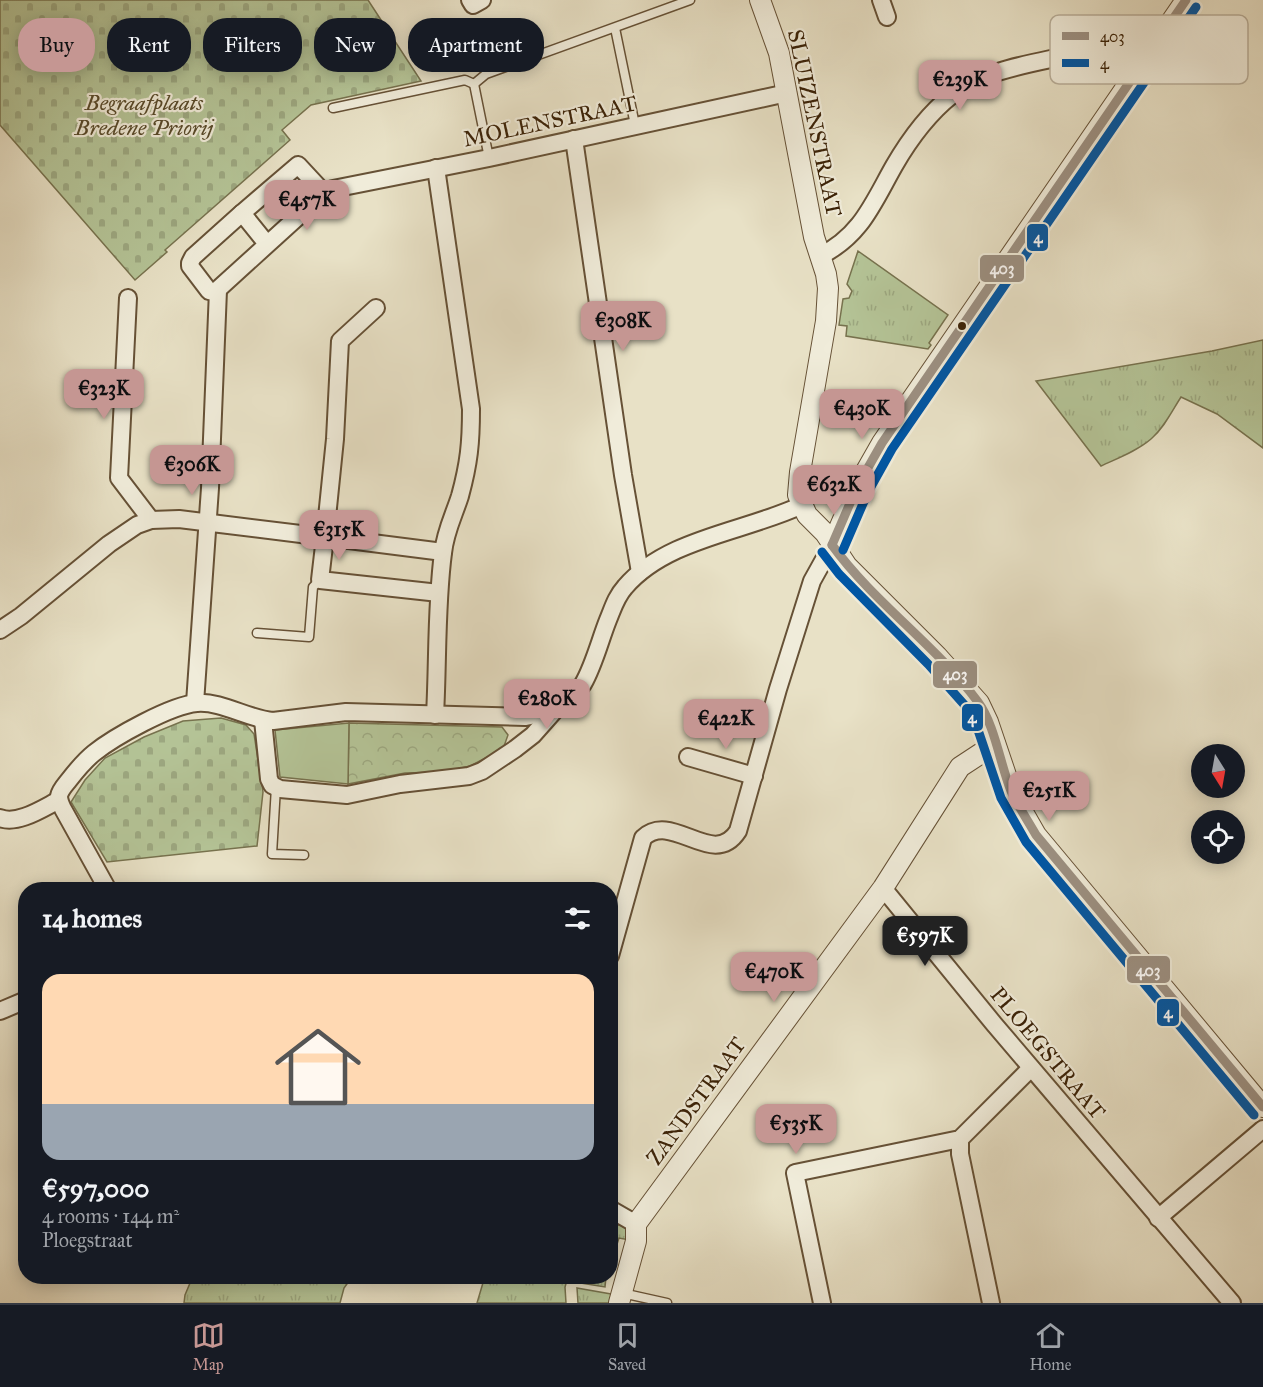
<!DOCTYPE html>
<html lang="en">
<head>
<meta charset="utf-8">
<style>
	:root { --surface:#171b24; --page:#242831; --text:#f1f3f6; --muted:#9ea1a6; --line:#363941; --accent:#c59692 }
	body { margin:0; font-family:"IM FELL Great Primer",serif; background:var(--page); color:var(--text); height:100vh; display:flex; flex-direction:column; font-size:22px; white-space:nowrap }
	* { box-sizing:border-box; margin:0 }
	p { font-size:20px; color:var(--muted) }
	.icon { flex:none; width:33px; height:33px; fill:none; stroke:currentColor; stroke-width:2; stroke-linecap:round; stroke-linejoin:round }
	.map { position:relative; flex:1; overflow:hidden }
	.sheet { position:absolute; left:18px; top:882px; width:600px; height:402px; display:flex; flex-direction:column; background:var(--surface); border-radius:24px; box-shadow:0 3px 15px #0003 }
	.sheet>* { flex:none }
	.banner { position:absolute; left:18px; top:18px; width:600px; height:54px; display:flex; gap:12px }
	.needle { width:39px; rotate:169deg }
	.fabs { position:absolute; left:1191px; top:744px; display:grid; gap:12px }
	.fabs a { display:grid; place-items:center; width:54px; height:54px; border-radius:50%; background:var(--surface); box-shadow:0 3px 15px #0003; font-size:30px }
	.price { position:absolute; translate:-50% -51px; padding:0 14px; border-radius:12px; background:var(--accent); color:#111; font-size:20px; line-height:39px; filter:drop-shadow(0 2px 3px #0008) }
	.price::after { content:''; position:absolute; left:50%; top:36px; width:18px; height:14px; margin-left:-9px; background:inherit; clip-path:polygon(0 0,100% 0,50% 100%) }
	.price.on { background:#222; color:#fff }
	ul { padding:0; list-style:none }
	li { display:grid; align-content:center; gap:12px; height:318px; padding:0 24px }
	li+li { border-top:2px solid var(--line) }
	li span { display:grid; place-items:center; height:186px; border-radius:18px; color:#555 }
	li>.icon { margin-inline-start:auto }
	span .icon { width:108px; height:108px; fill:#fffc; stroke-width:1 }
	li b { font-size:26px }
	h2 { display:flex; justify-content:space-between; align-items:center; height:72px; padding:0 24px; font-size:26px }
	.chip { padding:0 21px; border-radius:24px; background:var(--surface); box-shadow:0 3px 15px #0003; font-size:21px; line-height:54px }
	.chip.on { background:var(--accent); color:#111 }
	.tab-bar { display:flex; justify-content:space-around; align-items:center; height:84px; border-top:2px solid var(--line); background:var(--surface); font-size:16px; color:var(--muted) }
	.tab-bar a { display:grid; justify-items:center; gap:3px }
	.tab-bar .on { color:var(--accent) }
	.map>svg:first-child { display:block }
	.grass { fill:url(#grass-tufts); stroke:#77724e; stroke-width:1.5 }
	.cemetery { fill:url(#cemetery-stones); stroke:#77724e; stroke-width:1.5 }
	.park { fill:url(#park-crowns); stroke:#77724e; stroke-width:1.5 }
	.pitch { fill:#b4c396; stroke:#77724e; stroke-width:1.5 }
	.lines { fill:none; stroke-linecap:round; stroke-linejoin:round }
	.service-casing { stroke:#665136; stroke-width:11 }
	.minor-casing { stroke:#665136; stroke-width:20 }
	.tertiary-casing { stroke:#665136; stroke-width:22 }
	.service { stroke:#f0ecda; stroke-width:8 }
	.minor { stroke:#f0ecda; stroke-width:16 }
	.tertiary { stroke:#f0ecda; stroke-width:20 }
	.bus-1-casing { stroke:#f0ecda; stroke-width:14 }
	.bus-2-casing { stroke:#f0ecda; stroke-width:14 }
	.bus-1 { stroke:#9c9082; stroke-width:9 }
	.bus-2 { stroke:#0056a4; stroke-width:9 }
	.bus-dot { fill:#3a2106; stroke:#f0ecda; stroke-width:2 }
	.labels { text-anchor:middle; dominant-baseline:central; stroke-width:4.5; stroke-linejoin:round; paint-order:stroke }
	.park-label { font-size:22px; font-style:italic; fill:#584a2a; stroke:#f0ecda }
	.street-label { font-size:22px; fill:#3a2106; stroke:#f0ecda }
	.key { fill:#f0ecda; stroke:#b9af9a; stroke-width:1.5 }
	.key-label { font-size:16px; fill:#3a2106 }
	.line-badge { stroke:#f0ecda; stroke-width:2 }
	.badge-label { font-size:16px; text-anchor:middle; font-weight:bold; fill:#fff }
</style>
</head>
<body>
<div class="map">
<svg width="1263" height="1303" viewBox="0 0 1263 1303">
	<defs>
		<pattern id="grass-tufts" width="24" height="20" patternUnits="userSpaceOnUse" patternTransform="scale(1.5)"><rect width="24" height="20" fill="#b4c396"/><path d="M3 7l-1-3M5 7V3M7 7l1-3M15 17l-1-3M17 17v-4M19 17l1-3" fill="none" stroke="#9ca780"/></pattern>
		<pattern id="cemetery-stones" width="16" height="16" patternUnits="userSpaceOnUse" patternTransform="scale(1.5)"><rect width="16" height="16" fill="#b4c396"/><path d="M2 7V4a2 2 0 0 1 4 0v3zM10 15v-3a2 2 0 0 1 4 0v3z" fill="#9ca780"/></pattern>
		<pattern id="park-crowns" width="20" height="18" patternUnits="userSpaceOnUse" patternTransform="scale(1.5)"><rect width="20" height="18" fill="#b4c396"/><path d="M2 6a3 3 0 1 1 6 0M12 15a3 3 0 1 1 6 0" fill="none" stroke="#9ca780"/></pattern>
	</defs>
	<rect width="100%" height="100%" fill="#e8e1c6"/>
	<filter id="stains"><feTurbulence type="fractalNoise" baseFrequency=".00333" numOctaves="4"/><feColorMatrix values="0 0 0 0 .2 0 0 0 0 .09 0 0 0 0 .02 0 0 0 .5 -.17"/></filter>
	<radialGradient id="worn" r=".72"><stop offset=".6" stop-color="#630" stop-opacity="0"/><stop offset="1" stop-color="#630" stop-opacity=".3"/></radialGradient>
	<g class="grass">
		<path d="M858 251 948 315 929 343 931 345 928 349 846 336 847 326 839 325 843 299 849 298 852 291 847 284Z"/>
		<path d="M1263 340V448L1217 414 1181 397C1172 411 1164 428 1151 439 1137 451 1118 458 1101 466L1036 381 1212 351Z"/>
		<path d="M620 1223 626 1227 630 1240 619 1238 611 1263V1233Z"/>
		<path d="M193 1276H352V1277L344 1288 340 1303H184L185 1295Z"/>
		<path d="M485 1276 568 1277 565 1287 566 1303H477Z"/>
		<path d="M579 1277H606L605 1287 581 1283Z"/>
		<path d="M577 1288 611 1294 614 1298 613 1303H578Z"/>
	</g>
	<g class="cemetery">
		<path d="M0 0H368L421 81 311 105 282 130 290 140 165 250 167 252 135 280 0 125Z"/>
		<path d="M221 718 246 725 254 734 263 792 257 846 107 862 71 802 85 780 105 758 144 737 183 721Z"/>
	</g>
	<path class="park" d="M349 723 502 727 508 735 503 749 470 766 443 772 405 773 348 784Z"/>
	<path class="pitch" d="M349 723 348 784 280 777 275 730Z"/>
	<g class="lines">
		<g class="service-casing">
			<g id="service">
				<path d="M615 28 635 125"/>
				<path d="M474 84 489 158"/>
				<path d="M333 108 465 80 474 84 486 74 690 0"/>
				<path d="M257 633 309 637 313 587 320 580"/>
				<path d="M276 787 272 854 304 855"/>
				<path d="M622 1293 667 1303"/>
			</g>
		</g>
		<g class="minor-casing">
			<g id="minor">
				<path d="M470 0 473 5 482 0"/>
				<path d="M881 0 887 17"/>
				<path d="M574 139 623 475 640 572"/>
				<path d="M242 213 298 165 324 193"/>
				<path d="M267 244 242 213 193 257 190 263V266L209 291 215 292 324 193 333 189 489 158 787 93"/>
				<path d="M820 256C861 236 873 203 894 166 909 140 928 114 952 95 991 66 1041 63 1086 51 1103 46 1136 27 1151 29 1155 29 1160 31 1164 33"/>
				<path d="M128 298 119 478 151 520"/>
				<path d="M439 593 320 580 325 537 443 552"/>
				<path d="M0 630 21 616 109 544 137 525 151 520 179 519 325 537 335 439 340 341 376 308"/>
				<path d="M195 703 210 488 218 290"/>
				<path d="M435 715C438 661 436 606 443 553 445 532 454 515 460 496 469 463 471 443 471 409L436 168"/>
				<path d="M263 720 269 779 272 785 280 789 347 795 400 784 469 776 482 771 515 749 533 735 556 709"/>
				<path d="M688 757 754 776"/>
				<path d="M0 818C18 825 43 808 59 800"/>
				<path d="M883 888 994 1024 1232 1303"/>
				<path d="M108 890 63 809C61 805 59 801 59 796 60 790 65 785 69 780 76 771 84 761 94 753 114 737 171 705 197 703 222 701 248 719 273 721L346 712 525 717C545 714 572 702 583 684 594 665 600 640 608 620 613 608 616 597 625 587 667 538 745 532 802 505"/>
				<path d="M610 956 643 838C672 810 713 870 738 831L778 689 812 581 832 545"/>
				<path d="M0 1011 26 1000"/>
				<path d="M960 1139V1154L991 1303"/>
				<path d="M610 1209 636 1224"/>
				<path d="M1158 1218 1263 1129"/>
				<path d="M822 1303 795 1173 960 1139 1031 1068"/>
			</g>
		</g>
		<g class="tertiary-casing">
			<g id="tertiary">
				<path d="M760 0 779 53 814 237 826 274 828 288 826 321 800 472 798 495 807 515 825 533 847 566 937 656 979 703 988 722 1012 793 1036 835 1263 1107"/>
				<path d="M832 545 857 487 882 443 1186 0"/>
				<path d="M619 1303 636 1241V1224L883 888 960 767 995 744"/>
			</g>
		</g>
		<use href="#service" class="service"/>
		<use href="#minor" class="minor"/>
		<use href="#tertiary" class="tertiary"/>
		<g class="bus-1-casing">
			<g id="bus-1">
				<path d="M832 545C874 603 935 644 978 702 995 725 1000 764 1011 791 1018 806 1028 821 1036 835L1263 1107"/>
				<path d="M832 545 857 487 882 443 1186 0"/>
			</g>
		</g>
		<g class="bus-2-casing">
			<g id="bus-2">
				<path d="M843 550 868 492 892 449 1196 7"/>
				<path d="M822 552 839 574 928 664 969 710 977 727 1001 798 1026 842 1254 1115"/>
			</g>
		</g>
		<use href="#bus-1" class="bus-1"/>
		<use href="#bus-2" class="bus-2"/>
	</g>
	<circle class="bus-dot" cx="962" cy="326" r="5"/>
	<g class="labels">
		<g class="park-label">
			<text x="144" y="102">Begraafplaats<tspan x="144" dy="25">Bredene Priorij</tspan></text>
		</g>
		<g class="street-label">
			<text transform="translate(550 121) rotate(-12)">MOLENSTRAAT</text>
			<text transform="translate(815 123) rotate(78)">SLUIZENSTRAAT</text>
			<text transform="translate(1048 1053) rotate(50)">PLOEGSTRAAT</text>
			<text transform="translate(696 1101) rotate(-54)">ZANDSTRAAT</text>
		</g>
	</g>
	<rect x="1050" y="15" width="198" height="69" rx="9" class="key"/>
	<rect x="1062" y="32" width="27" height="8" fill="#9c9082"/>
	<rect x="1062" y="59" width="27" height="8" fill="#0056a4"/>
	<g class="key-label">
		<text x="1100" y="42">403</text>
		<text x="1100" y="69">4</text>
	</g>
	<g class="line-badge">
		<rect x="1026" y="223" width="23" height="29" rx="6" fill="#0056a4"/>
		<rect x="979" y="254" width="46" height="29" rx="6" fill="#9c9082"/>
		<rect x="932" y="660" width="46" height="29" rx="6" fill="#9c9082"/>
		<rect x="961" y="703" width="23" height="29" rx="6" fill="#0056a4"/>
		<rect x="1126" y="955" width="45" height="29" rx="6" fill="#9c9082"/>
		<rect x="1156" y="998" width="24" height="29" rx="6" fill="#0056a4"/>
	</g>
	<g class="badge-label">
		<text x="1038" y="243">4</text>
		<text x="1002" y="274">403</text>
		<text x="955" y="680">403</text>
		<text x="972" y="723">4</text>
		<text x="1148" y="976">403</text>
		<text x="1168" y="1018">4</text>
	</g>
	<rect width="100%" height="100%" filter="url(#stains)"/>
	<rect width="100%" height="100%" fill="url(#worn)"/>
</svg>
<div class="fabs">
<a><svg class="needle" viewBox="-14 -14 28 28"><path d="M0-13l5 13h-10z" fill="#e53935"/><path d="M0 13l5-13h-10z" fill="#9ea1a6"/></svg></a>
<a><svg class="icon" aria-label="locate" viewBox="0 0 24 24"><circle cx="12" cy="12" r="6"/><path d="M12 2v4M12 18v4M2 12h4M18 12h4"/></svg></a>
</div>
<b class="price" style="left:960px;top:111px">€239K</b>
<b class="price" style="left:307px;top:231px">€457K</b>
<b class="price" style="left:623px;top:352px">€308K</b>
<b class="price" style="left:104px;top:420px">€323K</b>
<b class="price" style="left:862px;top:440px">€430K</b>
<b class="price" style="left:192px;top:496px">€306K</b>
<b class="price" style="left:834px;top:516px">€632K</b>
<b class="price" style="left:339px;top:561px">€315K</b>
<b class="price" style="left:547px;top:730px">€280K</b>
<b class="price" style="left:726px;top:750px">€422K</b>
<b class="price" style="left:1049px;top:822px">€251K</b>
<b class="price on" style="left:925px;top:967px">€597K</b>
<b class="price" style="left:774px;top:1003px">€470K</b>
<b class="price" style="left:796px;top:1155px">€535K</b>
<div class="banner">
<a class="chip on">Buy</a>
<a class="chip">Rent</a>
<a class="chip">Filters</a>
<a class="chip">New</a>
<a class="chip">Apartment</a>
</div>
<section class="sheet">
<h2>14 homes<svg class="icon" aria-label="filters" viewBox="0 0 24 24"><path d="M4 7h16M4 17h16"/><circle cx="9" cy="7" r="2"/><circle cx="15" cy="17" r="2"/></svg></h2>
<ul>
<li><span style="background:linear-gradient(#ffd9b3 70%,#9aa5b1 0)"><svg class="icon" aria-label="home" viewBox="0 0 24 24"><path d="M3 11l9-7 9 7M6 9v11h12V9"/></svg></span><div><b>€597,000</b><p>4 rooms · 144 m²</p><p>Ploegstraat</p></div></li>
</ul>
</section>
</div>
<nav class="tab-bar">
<a class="on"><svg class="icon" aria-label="map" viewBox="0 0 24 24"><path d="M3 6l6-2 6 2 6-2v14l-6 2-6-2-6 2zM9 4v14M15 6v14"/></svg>Map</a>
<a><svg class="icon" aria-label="saved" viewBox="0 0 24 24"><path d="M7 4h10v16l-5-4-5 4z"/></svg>Saved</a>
<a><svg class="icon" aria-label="home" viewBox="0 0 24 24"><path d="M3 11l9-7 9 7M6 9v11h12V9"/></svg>Home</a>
</nav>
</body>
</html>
